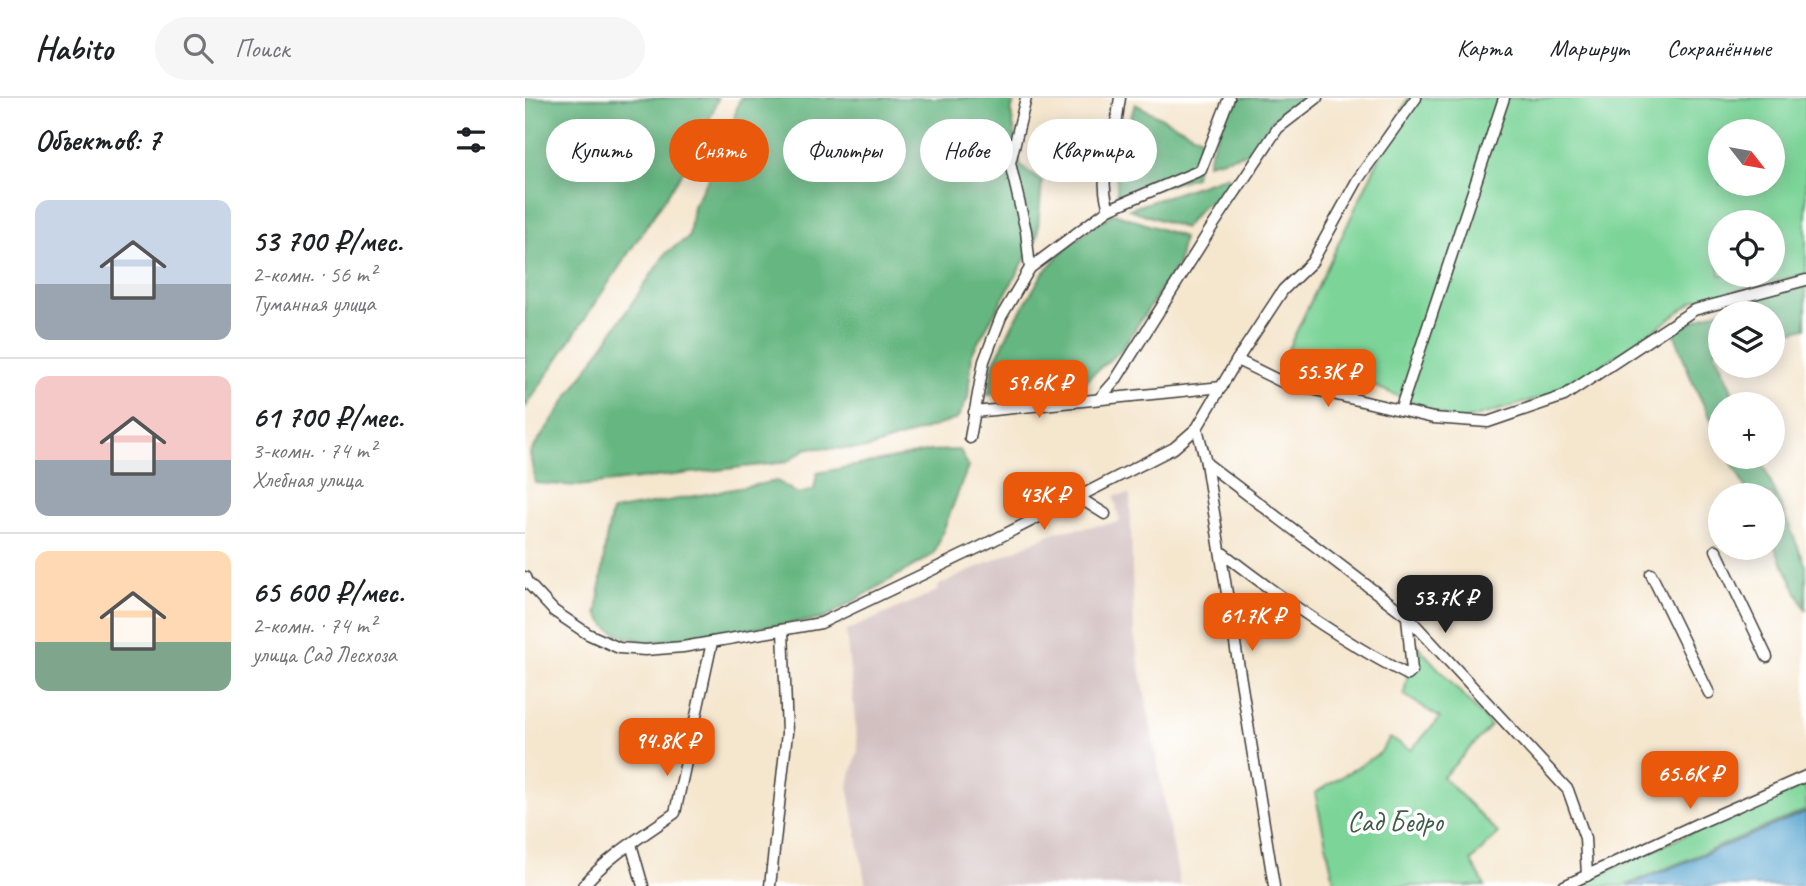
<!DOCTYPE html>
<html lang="ru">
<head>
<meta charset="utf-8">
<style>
	:root { --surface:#fff; --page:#f6f6f6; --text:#202124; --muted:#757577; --line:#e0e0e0; --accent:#ea580c }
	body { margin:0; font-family:Caveat,sans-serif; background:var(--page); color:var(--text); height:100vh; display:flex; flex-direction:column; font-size:26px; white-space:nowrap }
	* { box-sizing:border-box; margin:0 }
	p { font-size:23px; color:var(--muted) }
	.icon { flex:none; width:38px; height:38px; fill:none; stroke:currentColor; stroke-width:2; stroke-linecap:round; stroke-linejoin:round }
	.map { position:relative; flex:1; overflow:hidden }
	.side { display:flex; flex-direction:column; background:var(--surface); width:525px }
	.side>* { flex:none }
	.banner { position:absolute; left:21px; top:21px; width:665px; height:63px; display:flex; gap:14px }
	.needle { width:46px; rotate:121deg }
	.fabs { position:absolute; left:1183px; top:21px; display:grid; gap:14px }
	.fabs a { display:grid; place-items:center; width:77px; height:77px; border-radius:50%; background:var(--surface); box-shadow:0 4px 18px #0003; font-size:35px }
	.price { position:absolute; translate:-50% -60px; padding:0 16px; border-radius:14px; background:var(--accent); color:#fff; font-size:23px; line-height:46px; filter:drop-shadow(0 2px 4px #0008) }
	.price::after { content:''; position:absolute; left:50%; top:42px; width:21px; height:16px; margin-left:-10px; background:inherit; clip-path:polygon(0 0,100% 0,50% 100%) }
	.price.active { background:#222; color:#fff }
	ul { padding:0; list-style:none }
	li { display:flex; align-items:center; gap:21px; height:175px; padding:0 35px }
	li+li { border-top:2px solid var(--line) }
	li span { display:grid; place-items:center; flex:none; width:196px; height:140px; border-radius:14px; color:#555 }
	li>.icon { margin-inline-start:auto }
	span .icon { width:84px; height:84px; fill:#fffc; stroke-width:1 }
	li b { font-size:30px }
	h2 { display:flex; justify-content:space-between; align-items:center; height:84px; padding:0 35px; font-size:30px }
	.chip { padding:0 24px; border-radius:32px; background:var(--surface); box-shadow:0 4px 18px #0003; font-size:24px; line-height:63px }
	.chip.active { background:var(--accent); color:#fff }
	header { display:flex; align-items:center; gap:42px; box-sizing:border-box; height:98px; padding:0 35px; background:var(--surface); border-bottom:2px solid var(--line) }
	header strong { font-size:33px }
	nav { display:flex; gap:38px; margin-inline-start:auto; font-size:24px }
	.search { width:490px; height:63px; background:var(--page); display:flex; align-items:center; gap:18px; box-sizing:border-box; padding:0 24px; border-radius:38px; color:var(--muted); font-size:26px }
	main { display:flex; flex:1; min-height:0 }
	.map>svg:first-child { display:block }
	.industrial { fill:#d2bfc0 }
	.green { fill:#7cd498; stroke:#4c785a; stroke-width:2; fill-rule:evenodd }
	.forest { fill:#65b680; stroke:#40694e; stroke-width:2 }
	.water { fill:#56a4cf; stroke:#396076; stroke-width:2 }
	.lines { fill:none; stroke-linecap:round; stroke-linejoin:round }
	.minor-casing { stroke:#3d3a37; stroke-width:13 }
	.minor { stroke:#fff; stroke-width:10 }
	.labels { text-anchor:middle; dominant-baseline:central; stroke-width:7; stroke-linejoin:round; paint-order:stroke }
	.park-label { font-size:28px; fill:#3e5c47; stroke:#fff }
</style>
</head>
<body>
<header>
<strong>Habito</strong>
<div class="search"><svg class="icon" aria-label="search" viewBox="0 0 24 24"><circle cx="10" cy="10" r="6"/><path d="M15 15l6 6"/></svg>Поиск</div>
<nav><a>Карта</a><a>Маршрут</a><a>Сохранённые</a></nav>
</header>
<main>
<section class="side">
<h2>Объектов: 7<svg class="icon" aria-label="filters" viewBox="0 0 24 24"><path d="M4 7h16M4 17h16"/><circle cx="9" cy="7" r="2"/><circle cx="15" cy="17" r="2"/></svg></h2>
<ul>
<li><span style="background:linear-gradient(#c9d6e8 60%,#9aa5b1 0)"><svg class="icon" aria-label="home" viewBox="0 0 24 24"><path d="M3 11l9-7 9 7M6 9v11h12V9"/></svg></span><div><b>53 700 ₽/мес.</b><p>2-комн. · 56 m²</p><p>Туманная улица</p></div></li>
<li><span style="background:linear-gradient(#f6c9c9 60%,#9aa5b1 0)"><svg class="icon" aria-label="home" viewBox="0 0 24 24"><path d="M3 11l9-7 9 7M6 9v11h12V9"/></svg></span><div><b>61 700 ₽/мес.</b><p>3-комн. · 74 m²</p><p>Хлебная улица</p></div></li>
<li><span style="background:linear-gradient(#ffd9b3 65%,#7fa58c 0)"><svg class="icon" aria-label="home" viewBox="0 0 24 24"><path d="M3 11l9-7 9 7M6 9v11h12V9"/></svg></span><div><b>65 600 ₽/мес.</b><p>2-комн. · 74 m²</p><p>улица Сад Лесхоза</p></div></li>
</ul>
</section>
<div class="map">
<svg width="1281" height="788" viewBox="0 0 1281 788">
	<rect width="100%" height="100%" fill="#fff"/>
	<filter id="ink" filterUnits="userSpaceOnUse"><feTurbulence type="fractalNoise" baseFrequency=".0143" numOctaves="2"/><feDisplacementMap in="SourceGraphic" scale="14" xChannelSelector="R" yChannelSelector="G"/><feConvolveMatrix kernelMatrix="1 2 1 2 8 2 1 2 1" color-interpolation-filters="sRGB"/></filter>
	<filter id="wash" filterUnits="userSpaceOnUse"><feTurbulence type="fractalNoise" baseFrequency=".00686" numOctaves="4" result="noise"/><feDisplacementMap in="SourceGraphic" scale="28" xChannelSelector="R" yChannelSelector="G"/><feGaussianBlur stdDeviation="1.57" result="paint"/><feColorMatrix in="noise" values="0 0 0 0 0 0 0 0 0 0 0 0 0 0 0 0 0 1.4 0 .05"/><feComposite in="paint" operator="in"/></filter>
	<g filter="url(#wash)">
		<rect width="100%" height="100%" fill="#f5e6ce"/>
		<path class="industrial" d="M605 396 609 536 655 788H341L323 688 333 652 321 533 412 493 414 487 530 434 595 424 589 398Z"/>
		<g class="green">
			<path d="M883 0H1281V176L1170 202 1128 233 1037 294 933 324 763 251ZM1195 33H1248V86H1195ZM1195 124H1248V177H1195Z"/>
			<path d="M888 543 966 628 918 679 973 735 946 763 960 788H810L790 695 855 655 865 640 886 652 915 620 879 597Z"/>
			<path d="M1281 682V712L1099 788H1050Z"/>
		</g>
		<g class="forest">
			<path d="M0 0H193L173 51 0 310Z"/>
			<path d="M215 0H490L486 14 495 67 517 84 512 140 447 255 443 300 432 321 341 351 282 350 262 364 53 388 10 385 5 355 141 155 164 139 168 108 199 54Z"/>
			<path d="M704 0H779L748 21 727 54 682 65Z"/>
			<path d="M610 6 676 40 670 79 593 102 591 70Z"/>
			<path d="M702 78 713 88 677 108 659 130 604 111Z"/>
			<path d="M589 115 658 139 653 166 596 252 559 284 463 297 469 264 489 224 518 175 539 151 561 134Z"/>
			<path d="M1281 187V230L1248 238V215H1195V250L1189 252 1213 306H1195V340L1167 283 1149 234C1188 209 1237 200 1281 187Z"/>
			<path d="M435 352 443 369 409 456 298 521 125 544 101 539 84 531 72 516 81 441 87 413 252 383 273 396 289 392 292 375 406 353Z"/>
			<path d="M1204 359H1235L1281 468V512L1248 446V397H1224Z"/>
		</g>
		<path class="water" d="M1281 714V788H1103Z"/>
	</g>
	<g filter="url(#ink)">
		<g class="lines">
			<g class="minor-casing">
				<g id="minor">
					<path d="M501 0 485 65 501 133 505 170"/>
					<path d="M584 111C574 81 583 62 590 33 592 23 593 11 595 0"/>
					<path d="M712 262 757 284 908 320 963 324 1039 298 1169 212 1281 182"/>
					<path d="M575 300 590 283 685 132 753 30 792 0"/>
					<path d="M875 312 979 0"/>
					<path d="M449 314 697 289"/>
					<path d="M672 330 681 365 749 788"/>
					<path d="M445 340 459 263 476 219 505 170 584 111 676 72 704 0"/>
					<path d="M681 365 882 518 1043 692 1060 740 1062 778"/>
					<path d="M553 399 580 416"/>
					<path d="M1191 452 1242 559"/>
					<path d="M695 453C754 499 816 543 883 577L887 573 882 519"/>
					<path d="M1126 476 1184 595"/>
					<path d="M0 479 2 484 29 513 63 536 94 550 120 552 158 549 296 525 457 448 649 350 672 330 712 262 758 192 787 164 833 81 891 0"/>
					<path d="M106 746 118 788"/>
					<path d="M58 788C83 758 119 737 150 715L187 544"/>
					<path d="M245 788 262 635 258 532"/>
					<path d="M1039 788 1172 726 1281 678"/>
				</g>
			</g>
			<use href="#minor" class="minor"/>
		</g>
	</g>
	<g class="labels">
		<g class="park-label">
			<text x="870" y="723">Сад Бедро</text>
		</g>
	</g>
</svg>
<div class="fabs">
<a><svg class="needle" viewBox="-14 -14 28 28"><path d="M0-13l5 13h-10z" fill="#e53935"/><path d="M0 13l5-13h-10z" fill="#757577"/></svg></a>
<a><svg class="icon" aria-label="locate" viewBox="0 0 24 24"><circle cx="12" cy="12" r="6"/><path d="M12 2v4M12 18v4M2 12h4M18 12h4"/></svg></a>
<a><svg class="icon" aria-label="layers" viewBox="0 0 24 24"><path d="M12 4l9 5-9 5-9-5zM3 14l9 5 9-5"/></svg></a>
<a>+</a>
<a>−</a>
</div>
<b class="price" style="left:803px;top:311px">55.3K ₽</b>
<b class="price" style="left:514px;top:322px">59.6K ₽</b>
<b class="price" style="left:519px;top:434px">43K ₽</b>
<b class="price active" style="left:920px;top:537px">53.7K ₽</b>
<b class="price" style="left:727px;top:555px">61.7K ₽</b>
<b class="price" style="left:142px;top:680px">94.8K ₽</b>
<b class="price" style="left:1165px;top:713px">65.6K ₽</b>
<div class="banner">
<a class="chip">Купить</a>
<a class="chip active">Снять</a>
<a class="chip">Фильтры</a>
<a class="chip">Новое</a>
<a class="chip">Квартира</a>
</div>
</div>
</main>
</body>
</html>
